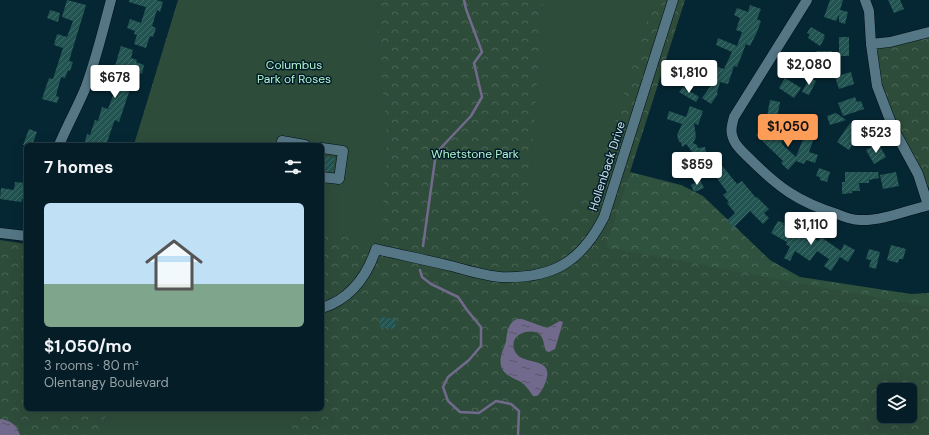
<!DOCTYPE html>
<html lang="en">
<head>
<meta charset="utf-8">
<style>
	:root { --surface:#041d26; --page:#122a32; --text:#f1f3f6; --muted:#97a2a7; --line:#253b43; --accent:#fd9c56 }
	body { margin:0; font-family:"DM Sans",sans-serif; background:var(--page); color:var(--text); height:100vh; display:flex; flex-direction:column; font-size:15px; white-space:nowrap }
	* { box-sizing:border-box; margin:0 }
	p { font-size:13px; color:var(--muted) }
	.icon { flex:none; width:22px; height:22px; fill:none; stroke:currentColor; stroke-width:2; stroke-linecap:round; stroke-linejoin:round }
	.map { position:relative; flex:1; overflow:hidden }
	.drawer { position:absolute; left:24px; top:143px; width:300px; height:268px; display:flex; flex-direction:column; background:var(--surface); border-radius:6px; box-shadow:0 4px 16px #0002,0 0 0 1px var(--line) }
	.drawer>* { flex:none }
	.controls { position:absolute; left:877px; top:383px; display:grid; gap:8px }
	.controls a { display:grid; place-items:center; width:40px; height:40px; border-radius:6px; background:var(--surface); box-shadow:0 4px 16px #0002,0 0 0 1px var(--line); font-size:20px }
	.price { position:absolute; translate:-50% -34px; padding:0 9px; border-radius:4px; background:#fff; color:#222; font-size:13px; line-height:26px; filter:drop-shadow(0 1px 2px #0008) }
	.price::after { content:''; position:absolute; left:50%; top:24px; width:12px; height:9px; margin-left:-6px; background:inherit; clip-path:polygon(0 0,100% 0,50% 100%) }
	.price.on { background:var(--accent); color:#111 }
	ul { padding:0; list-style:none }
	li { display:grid; align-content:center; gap:8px; height:212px; padding:0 20px }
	li span { display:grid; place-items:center; height:124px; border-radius:6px; color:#555 }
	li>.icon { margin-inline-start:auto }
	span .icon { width:72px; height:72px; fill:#fffc; stroke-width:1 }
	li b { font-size:17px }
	h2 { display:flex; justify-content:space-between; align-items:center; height:48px; padding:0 20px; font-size:17px }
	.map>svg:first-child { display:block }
	.forest { fill:url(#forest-crowns); fill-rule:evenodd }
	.park { fill:url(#park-crowns); fill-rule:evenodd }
	.garden { fill:#2e4c3a }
	.water { fill:url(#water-ripples) }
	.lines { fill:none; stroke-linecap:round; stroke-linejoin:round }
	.stream { stroke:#726a8c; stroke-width:2.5 }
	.building { fill:url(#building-hatch) }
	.minor-casing { stroke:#000f18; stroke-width:11 }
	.minor { stroke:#557685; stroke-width:10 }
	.labels { text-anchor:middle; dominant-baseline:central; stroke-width:3; stroke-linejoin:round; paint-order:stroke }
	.park-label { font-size:12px; fill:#b4f4ce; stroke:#001d29 }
	.street-label { font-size:12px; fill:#cfe1e9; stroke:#001d29 }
</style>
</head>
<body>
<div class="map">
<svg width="929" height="435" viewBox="0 0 929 435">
	<defs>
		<pattern id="forest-crowns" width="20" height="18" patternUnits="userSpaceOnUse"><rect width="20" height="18" fill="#2f523e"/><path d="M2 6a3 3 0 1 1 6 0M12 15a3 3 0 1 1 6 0" fill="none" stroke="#4c6b5a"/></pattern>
		<pattern id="park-crowns" width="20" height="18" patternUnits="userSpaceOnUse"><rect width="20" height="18" fill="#2e4c3a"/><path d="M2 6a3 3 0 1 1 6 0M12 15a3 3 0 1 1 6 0" fill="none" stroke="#4b6656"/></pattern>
		<pattern id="water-ripples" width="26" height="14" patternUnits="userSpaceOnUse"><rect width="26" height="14" fill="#726a8c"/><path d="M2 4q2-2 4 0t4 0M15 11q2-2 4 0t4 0" fill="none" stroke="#585769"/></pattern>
		<pattern id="building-hatch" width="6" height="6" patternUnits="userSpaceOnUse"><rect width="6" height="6" fill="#225452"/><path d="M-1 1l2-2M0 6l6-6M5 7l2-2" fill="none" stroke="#416c6b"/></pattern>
	</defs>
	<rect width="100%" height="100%" fill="#052733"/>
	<path class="forest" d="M630 172 681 185 703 196 770 260 800 277 911 294 929 293V435H712L599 261 605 240ZM884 390H910V416H884Z"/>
	<g class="park">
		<path d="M178 0H685L606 247 929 307V435H0V240L26 244V409H322V145H134ZM884 390H910V416H884Z"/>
		<path d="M929 35V188L898 126 879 79 875 48Z"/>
	</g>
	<g class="garden">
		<path d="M179 0H379L377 25 380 68 386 118 387 157 383 196 384 217 375 243 322 232V145H134Z"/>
		<path d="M543 0H654L592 193 550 218 529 194Z"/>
		<path d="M108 409H284L295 435H100Z"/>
	</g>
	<g class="water">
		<path d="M516 319H522L547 328 560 321 563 322 555 349 549 352 546 351C544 347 544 340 541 336 535 327 509 332 514 349 520 370 562 351 542 390 539 394 538 397 533 396 530 392 526 385 521 382 509 376 498 373 501 356 502 351 505 346 506 341 507 332 508 324 516 319Z"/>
		<path d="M0 419C10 420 17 425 20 435H0Z"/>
	</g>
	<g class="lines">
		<g class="stream">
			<path d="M423 246 436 153 471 116 482 97 474 63 482 52 466 9 464 0"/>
			<path d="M420 270 422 277 431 284 458 297 467 310 481 327V346L469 360 448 377 443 387 448 401 460 412 479 413 496 401 511 404 519 411 518 435"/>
		</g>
	</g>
	<g class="building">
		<path d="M67 0 86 5 69 61 73 62 70 71 68 70 65 78 61 77 56 96 59 97 57 103 42 99 49 78 53 79 63 48 54 45 57 34 67 37 73 21 62 17Z"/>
		<path d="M129 0H156L163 2 160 12 157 10 152 26 156 28 153 37 150 36 146 48 134 44 137 35 134 34 135 31 127 28 130 19 141 23 146 7 129 2Z"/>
		<path d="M830 0H843L840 10 848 12 845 24 839 22V15L836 21 824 17Z"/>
		<path d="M888 0H900L904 9 894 13Z"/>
		<path d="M750 5 761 9 757 19 761 21 757 32 750 46 746 44 737 67 734 66 728 84 720 82 717 93 718 94 711 104 702 98 712 84 718 67 724 69 732 52 716 45 718 38 737 46 742 32 736 30 740 18 734 15 737 8 748 12Z"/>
		<path d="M50 10 60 13 58 22 47 18Z"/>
		<path d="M811 27 825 35 823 37H825L820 46 808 38 810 35 807 33Z"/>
		<rect x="839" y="37" width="10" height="19"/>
		<path d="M121 46 133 50 131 58 137 60 136 62 144 65 142 74 134 72 130 85 131 86 119 122 115 120 114 122 106 145H84L87 134 90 135 95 120 98 121 102 107 108 109 114 93 109 91 112 80 120 83 124 69 115 66Z"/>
		<path d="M816 51H832V57H818Z"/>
		<path d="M802 53 814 61 807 73H804L794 66Z"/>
		<path d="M851 72 854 84 839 89 835 77Z"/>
		<path d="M810 77 816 81 809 95 802 92Z"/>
		<path d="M785 78 801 88 794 98 779 88Z"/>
		<path d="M683 87 699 97 696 102 679 92Z"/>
		<path d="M855 97 857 102 861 101 864 109 843 116 838 103Z"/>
		<path d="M770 100 780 102 777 118 767 116Z"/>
		<path d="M690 106 703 111 698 125 694 123 696 137 693 143 697 145 698 148 705 147 707 156 700 157 701 163 686 144 682 147 681 142H679L677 135 682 124 667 119 669 111 686 117Z"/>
		<path d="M836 113 846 120 830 125 827 116Z"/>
		<path d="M785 116 795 118 793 127 783 125Z"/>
		<path d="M850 123 862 131 849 150 837 142Z"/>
		<path d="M765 126 773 134 775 133 783 141 781 142 784 146 796 157 803 139 804 140 806 136 816 132 809 152 818 155 815 163 806 160 804 164 796 161 788 170 781 163 783 161 756 135Z"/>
		<path d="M29 129 37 132 32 145H23Z"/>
		<path d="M878 143 886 157 874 164 866 150Z"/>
		<path d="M322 156 335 158 333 172 322 171Z"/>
		<path d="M719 162 737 184 742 181 756 198 757 197 769 209 764 213 769 218 763 224 750 211 733 228 727 221 735 213 727 203 729 202 723 195 727 192 710 169Z"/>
		<path d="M819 168 830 172 827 182 820 180V177L816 176Z"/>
		<path d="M845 172H878L879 178 869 180V183H859L860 191H852V193L842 194V182H845Z"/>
		<path d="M896 172 899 186 883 189 880 175Z"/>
		<path d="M700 180 704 188 694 192 691 185Z"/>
		<path d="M15 182 26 183V200L22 199 21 202 0 199 1 188 14 190Z"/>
		<path d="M778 221 784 223 783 225 796 232 799 227 818 241 821 237 841 251 844 244 855 250 848 262 840 257 831 271 824 266 829 259 817 251 810 261 795 251 790 261 784 258 790 247 786 244 787 242 771 233Z"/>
		<path d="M891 245 906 249 903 259H899L898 263 887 260Z"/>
		<path d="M869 249 880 252 876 269 869 267 871 260 866 259Z"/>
		<path d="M380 317 396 319 395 329 379 327Z"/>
	</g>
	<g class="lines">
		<g class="minor-casing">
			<g id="minor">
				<path d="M807 0 734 117C732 125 730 131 733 138 735 146 744 153 750 159 778 187 798 202 837 214 844 217 852 220 860 220 882 221 908 210 929 205"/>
				<path d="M865 0 869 11 871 44 877 86 893 128 918 174 928 205"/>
				<path d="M871 44 890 42 929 32"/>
				<path d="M59 145C67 126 77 108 85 89 96 60 103 30 111 0"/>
				<path d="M282 145V141L305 145"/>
				<path d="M322 148 343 151 339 179 322 177"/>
				<path d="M0 233 26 236"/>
				<path d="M322 308C350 299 367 276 376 249 401 255 426 260 451 266 467 270 485 276 501 277 553 279 581 262 604 217L673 0"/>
			</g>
		</g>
		<use href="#minor" class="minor"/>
	</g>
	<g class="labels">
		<g class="park-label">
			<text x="294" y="65">Columbus<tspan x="294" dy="14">Park of Roses</tspan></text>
			<text x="475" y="154">Whetstone Park</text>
		</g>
		<g class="street-label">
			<text transform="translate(607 166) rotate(-72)">Hollenback Drive</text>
		</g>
	</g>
</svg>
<div class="controls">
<a><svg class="icon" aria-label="layers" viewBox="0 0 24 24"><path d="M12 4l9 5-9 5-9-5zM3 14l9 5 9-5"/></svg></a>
</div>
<b class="price" style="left:809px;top:86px">$2,080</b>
<b class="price" style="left:689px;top:94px">$1,810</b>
<b class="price" style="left:115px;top:99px">$678</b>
<b class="price on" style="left:788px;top:148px">$1,050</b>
<b class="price" style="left:876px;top:154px">$523</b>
<b class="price" style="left:697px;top:186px">$859</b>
<b class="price" style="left:811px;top:246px">$1,110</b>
<section class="drawer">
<h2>7 homes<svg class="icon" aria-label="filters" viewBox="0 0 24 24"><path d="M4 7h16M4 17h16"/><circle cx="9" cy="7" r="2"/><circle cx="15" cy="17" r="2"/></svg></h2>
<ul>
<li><span style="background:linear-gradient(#bfe0f5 65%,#7fa58c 0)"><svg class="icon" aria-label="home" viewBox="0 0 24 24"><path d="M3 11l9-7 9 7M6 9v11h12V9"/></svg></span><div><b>$1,050/mo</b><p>3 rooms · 80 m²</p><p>Olentangy Boulevard</p></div></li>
</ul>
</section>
</div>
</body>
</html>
